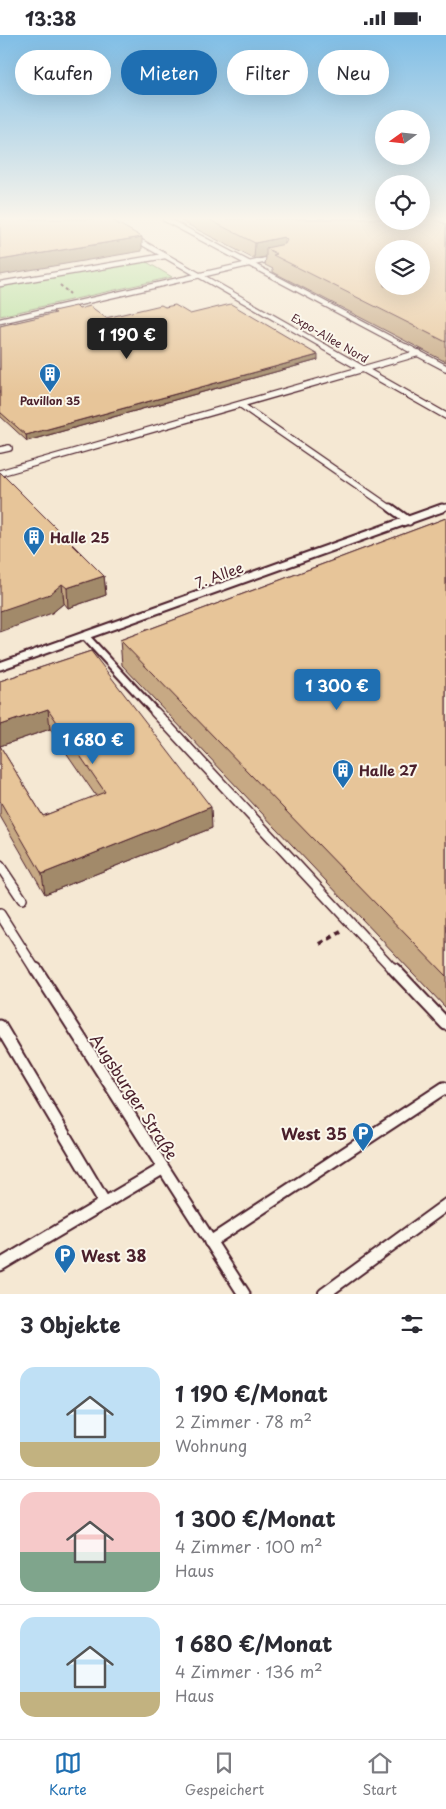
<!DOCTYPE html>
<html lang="de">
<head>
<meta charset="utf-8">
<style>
	:root { --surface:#fff; --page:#f7f7f7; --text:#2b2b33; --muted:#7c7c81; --line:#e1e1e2; --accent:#1f6fb2 }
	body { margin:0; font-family:"Playpen Sans",sans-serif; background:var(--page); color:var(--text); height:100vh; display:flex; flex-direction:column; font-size:19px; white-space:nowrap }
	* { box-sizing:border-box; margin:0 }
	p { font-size:16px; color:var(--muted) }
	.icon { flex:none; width:28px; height:28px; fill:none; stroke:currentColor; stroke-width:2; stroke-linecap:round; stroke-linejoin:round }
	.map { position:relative; height:1259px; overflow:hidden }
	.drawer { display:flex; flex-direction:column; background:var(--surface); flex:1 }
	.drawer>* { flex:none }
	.top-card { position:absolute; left:15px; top:15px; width:416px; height:45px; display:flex; gap:10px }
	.needle { width:32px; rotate:255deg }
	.tools { position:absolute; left:375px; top:75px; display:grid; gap:10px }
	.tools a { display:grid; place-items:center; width:55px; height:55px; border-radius:50%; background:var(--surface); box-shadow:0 5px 20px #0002; font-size:25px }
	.price { position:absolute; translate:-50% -42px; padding:0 11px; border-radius:5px; background:var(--accent); color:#fff; font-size:16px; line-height:32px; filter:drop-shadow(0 1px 2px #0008) }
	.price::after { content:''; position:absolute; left:50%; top:30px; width:15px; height:11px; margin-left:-8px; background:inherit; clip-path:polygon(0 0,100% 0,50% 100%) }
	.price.on { background:#222; color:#fff }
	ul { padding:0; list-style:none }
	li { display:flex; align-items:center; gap:15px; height:125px; padding:0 20px }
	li+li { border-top:1px solid var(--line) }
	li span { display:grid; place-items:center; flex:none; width:140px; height:100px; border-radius:15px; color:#555 }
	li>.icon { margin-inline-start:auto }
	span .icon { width:60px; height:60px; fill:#fffc; stroke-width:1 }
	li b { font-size:21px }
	h2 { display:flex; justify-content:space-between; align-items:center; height:60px; padding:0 20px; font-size:21px }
	.chip { padding:0 18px; border-radius:22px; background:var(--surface); box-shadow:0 5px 20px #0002; font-size:18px; line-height:45px }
	.chip.on { background:var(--accent); color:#fff }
	.status { display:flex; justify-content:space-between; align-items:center; height:35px; padding:0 25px; background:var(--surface); direction:ltr }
	.status svg { height:14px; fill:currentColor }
	.dock { display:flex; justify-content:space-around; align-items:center; height:70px; border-top:1px solid var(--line); background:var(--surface); font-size:14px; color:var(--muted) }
	.dock a { display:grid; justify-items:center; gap:2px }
	.dock .on { color:var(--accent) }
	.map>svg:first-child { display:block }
	.green { fill:#b6e09c; stroke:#808064 }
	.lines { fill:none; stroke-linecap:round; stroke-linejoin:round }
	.lane-far4-casing { stroke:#4a1f2b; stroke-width:7 }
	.lane-far3-casing { stroke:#4a1f2b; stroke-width:8 }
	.lane-far2-casing { stroke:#4a1f2b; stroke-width:11 }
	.lane-far1-casing { stroke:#4a1f2b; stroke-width:12 }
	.lane-casing { stroke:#4a1f2b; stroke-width:15 }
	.path-far1 { stroke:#4a1f2b; stroke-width:2; stroke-dasharray:3 2.5; stroke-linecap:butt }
	.path { stroke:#4a1f2b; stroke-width:4; stroke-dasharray:5.5 4.5; stroke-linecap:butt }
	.lane-far4 { stroke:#fbf7ec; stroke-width:4.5 }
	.lane-far3 { stroke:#fbf7ec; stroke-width:5.5 }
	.lane-far2 { stroke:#fbf7ec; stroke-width:7 }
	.lane-far1 { stroke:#fbf7ec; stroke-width:9 }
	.lane { stroke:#fbf7ec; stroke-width:11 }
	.wall { fill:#c7a984; stroke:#4a1f2b; fill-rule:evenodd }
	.shaded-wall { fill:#a28a6b; stroke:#4a1f2b }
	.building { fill:#e7c599; stroke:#4a1f2b; fill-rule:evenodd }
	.labels { text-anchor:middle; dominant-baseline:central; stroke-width:4; stroke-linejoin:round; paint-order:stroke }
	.far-street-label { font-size:11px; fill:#4a1f2b; stroke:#fbf7ec }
	.far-poi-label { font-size:11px; font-weight:bold; fill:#4a1f2b; stroke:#fbf7ec }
	.poi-label { font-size:14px; font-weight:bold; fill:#4a1f2b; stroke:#fbf7ec; text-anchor:start }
	.street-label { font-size:14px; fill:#4a1f2b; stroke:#fbf7ec }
	.near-street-label { font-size:16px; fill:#4a1f2b; stroke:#fbf7ec }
	.near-poi-label { font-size:16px; font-weight:bold; fill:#4a1f2b; stroke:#fbf7ec; text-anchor:end }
</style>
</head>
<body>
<div class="status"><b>13:38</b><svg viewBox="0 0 49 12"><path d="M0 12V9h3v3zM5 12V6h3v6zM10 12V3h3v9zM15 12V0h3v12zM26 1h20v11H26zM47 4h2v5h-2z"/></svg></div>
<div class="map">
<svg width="446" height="1259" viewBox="0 0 446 1259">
	<rect width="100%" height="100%" fill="#f5e8d3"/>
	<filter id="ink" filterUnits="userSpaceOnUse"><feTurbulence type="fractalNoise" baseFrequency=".02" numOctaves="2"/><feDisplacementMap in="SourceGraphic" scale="10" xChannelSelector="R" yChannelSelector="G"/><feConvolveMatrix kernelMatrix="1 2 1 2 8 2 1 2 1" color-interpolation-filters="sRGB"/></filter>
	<g filter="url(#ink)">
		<path class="green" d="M145 226 172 242 0 281V252Z"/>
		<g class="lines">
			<g class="lane-far4-casing">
				<g id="lane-far4">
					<path d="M165 184 408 313"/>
					<path d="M134 203 327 313"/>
					<path d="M0 249 165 221"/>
					<path d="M0 286 275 223"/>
				</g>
			</g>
			<g class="lane-far3-casing">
				<g id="lane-far3">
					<path d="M324 312 446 381"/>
					<path d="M406 312 446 333"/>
					<path d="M241 370 393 475"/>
					<path d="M0 415 9 413"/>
					<path d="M0 438 419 318"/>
					<path d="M438 475 446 472"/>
				</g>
			</g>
			<g class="lane-far2-casing">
				<g id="lane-far2">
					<path d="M391 473 409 486"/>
					<path d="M85 601 157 679"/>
					<path d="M0 631 442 473"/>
				</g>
			</g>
			<g class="lane-far1-casing">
				<g id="lane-far1">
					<path d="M155 677 395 936"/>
					<path d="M0 831 22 864"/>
					<path d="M0 879 36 936"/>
				</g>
			</g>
			<g class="lane-casing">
				<g id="lane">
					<path d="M36 934 244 1259"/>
					<path d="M394 934 446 989"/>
					<path d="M0 991 105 1168"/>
					<path d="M210 1207 444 1053 446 1055"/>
					<path d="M0 1230 162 1134"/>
					<path d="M324 1259 446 1170"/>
				</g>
			</g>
			<path class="path-far1" d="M60 250 70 259"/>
			<path class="path" d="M320 909 341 897"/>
			<use href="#lane-far4" class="lane-far4"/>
			<use href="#lane-far3" class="lane-far3"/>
			<use href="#lane-far2" class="lane-far2"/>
			<use href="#lane-far1" class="lane-far1"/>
			<use href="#lane" class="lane"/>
		</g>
		<g class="wall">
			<path d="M177 184H384L446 189V327L273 237V234L265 230 266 222 254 224Z"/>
			<path d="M165 272 318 325 27 406 0 381V291L54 279 53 276 79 274 106 283Z"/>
			<path d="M0 437 104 541 106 560 68 573 64 568 52 578Z"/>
			<path d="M446 483V973L122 630 120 605Z"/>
			<path d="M91 616 212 793 45 859 0 781V646ZM50 694 96 761 43 781 0 711Z"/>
		</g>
		<g class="shaded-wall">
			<path d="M142 202V216L0 240V225Z"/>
			<path d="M284 202V218L277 219 266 213V222L254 224 255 208Z"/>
			<path d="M318 320V325L27 406 26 400Z"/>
			<path d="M104 541 106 560 68 573 67 553Z"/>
			<path d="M62 549 64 568 52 578 0 597V576Z"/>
			<path d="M48 674 50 694 0 711V690Z"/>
			<path d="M211 772 212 793 45 859 42 839Z"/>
		</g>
		<g class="building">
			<path d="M0 184H110L142 202 0 225Z"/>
			<path d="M208 184H384V186H421V184H434L446 189V307L273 220 277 219 266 213 285 209 287 205 284 202 255 208ZM384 214H421V251H384Z"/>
			<path d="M231 269 318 320 26 400 0 377V291L56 278 53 276 76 271 79 274 90 271 106 283 161 270 165 272 175 270 190 279Z"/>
			<path d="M0 437 104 541 67 553 62 549 50 559 0 576Z"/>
			<path d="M446 483V941L120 605Z"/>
			<path d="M91 616 211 772 42 839 0 766V711L43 781 105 757 48 674 0 690V646Z"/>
		</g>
	</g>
	<linearGradient id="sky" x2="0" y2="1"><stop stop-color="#80bee6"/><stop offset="0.51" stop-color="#faf5eb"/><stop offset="1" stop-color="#faf5eb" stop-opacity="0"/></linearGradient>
	<rect width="446" height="360" fill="url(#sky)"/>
	<defs>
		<g id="building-pin" transform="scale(1.125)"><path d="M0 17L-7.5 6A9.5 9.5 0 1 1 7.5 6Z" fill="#1f6fb2" stroke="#fbf7ec"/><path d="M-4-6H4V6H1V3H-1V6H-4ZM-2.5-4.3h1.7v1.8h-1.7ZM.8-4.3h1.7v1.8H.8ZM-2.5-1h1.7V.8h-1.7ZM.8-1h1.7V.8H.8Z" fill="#fff"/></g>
		<g id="parking-pin" transform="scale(1.125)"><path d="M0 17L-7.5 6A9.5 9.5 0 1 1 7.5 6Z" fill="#1f6fb2" stroke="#fbf7ec"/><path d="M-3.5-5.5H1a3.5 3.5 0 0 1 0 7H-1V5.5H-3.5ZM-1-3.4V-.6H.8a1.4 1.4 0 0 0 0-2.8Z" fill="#fff"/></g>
	</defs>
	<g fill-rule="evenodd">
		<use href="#building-pin" x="50" y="339"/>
		<use href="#building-pin" x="34" y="502"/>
		<use href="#building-pin" x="343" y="735"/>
		<use href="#parking-pin" x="363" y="1098"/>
		<use href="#parking-pin" x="65" y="1220"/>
	</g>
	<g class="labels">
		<g class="far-street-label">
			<text transform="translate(330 303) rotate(30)">Expo-Allee Nord</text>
		</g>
		<g class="far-poi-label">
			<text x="50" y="365">Pavillon 35</text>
		</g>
		<g class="poi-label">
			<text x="50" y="502">Halle 25</text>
			<text x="359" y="735">Halle 27</text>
		</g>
		<g class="street-label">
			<text transform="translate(219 540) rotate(-20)">7. Allee</text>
		</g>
		<g class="near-street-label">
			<text transform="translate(135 1061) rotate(57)">Augsburger Straße</text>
		</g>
		<g class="near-poi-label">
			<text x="347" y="1098">West 35</text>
			<text x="81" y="1220" text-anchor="start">West 38</text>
		</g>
	</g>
</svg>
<div class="tools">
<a><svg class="needle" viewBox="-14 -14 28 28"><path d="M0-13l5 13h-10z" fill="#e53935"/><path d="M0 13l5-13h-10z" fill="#7c7c81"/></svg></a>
<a><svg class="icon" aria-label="locate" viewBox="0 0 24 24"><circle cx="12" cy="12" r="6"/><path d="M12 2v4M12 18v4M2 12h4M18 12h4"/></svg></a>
<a><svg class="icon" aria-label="layers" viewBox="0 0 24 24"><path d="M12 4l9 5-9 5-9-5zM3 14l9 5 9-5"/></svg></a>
</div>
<b class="price on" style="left:127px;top:325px">1 190 €</b>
<b class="price" style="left:337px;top:676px">1 300 €</b>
<b class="price" style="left:93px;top:730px">1 680 €</b>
<div class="top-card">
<a class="chip">Kaufen</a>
<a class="chip on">Mieten</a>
<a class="chip">Filter</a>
<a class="chip">Neu</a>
</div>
</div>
<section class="drawer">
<h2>3 Objekte<svg class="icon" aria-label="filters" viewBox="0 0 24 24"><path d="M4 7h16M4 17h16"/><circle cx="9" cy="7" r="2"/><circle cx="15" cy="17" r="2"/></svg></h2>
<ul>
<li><span style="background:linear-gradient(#bfe0f5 75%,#c2b280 0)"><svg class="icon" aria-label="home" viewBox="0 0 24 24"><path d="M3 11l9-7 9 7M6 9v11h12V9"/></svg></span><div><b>1 190 €/Monat</b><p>2 Zimmer · 78 m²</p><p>Wohnung</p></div></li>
<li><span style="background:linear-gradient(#f6c9c9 60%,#7fa58c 0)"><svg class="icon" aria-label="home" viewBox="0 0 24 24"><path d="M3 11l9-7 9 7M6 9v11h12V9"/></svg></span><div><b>1 300 €/Monat</b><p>4 Zimmer · 100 m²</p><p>Haus</p></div></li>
<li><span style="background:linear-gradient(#bfe0f5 75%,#c2b280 0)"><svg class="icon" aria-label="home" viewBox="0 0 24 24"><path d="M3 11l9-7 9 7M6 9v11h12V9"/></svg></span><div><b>1 680 €/Monat</b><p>4 Zimmer · 136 m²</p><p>Haus</p></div></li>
</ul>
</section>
<nav class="dock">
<a class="on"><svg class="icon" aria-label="map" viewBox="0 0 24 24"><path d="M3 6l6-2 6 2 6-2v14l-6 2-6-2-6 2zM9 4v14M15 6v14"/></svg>Karte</a>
<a><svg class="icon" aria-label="saved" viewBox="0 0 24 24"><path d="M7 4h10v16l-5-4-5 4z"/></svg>Gespeichert</a>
<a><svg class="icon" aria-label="home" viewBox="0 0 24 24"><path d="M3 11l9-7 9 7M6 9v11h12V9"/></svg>Start</a>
</nav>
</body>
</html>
